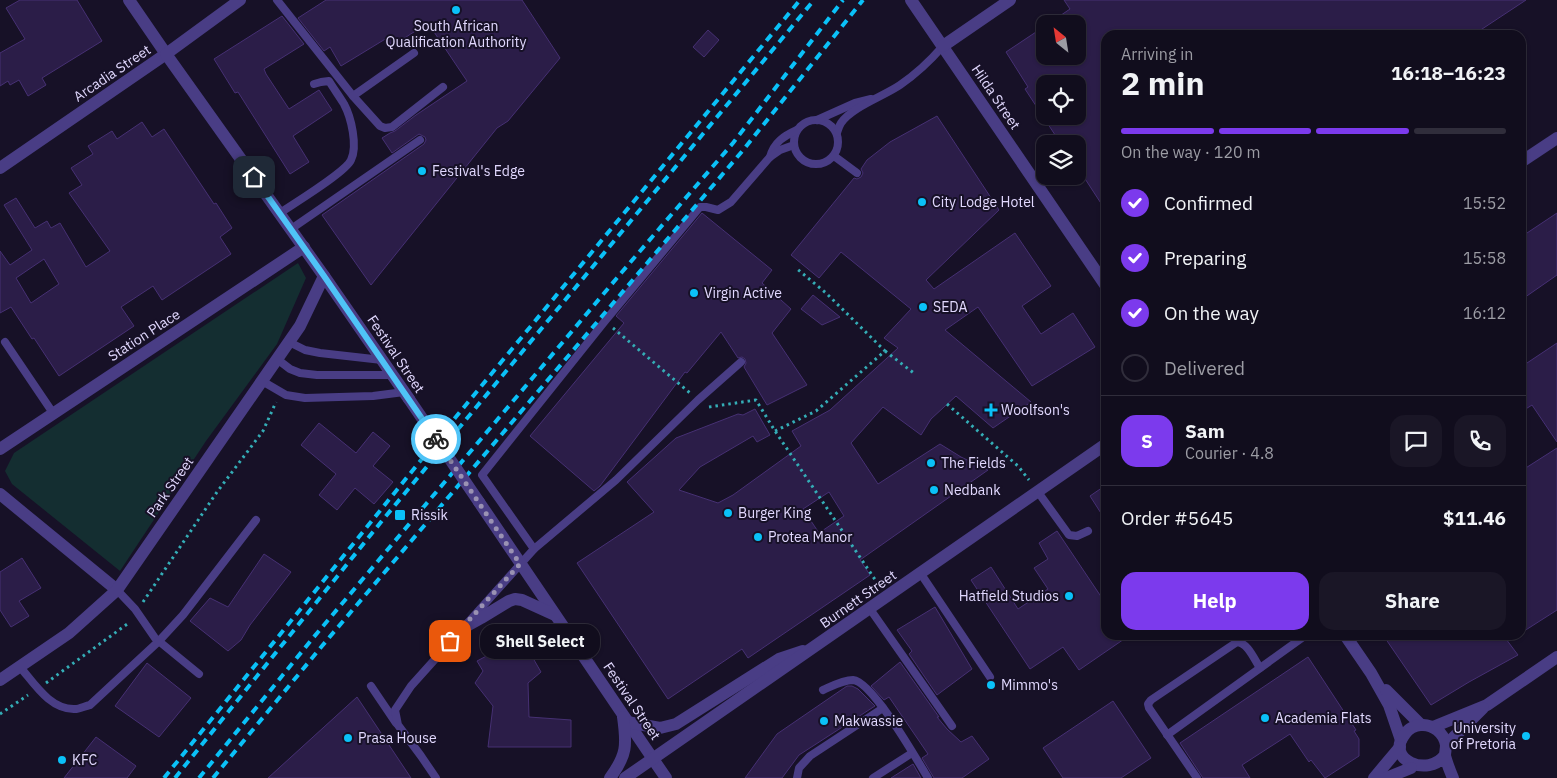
<!DOCTYPE html>
<html lang="en">
<head>
<meta charset="utf-8">
<style>
  :root { --surface:#110d1d; --page:#1a1626; --text:#f1f3f6; --muted:#9c9ca4; --line:#302d3b; --accent:#7c3aed }
  body { margin:0; font-family:"IBM Plex Sans",sans-serif; background:var(--page); color:var(--text); height:100vh; display:flex; flex-direction:column; font-size:19px; white-space:nowrap }
  * { box-sizing:border-box; margin:0 }
  p { font-size:16px; color:var(--muted) }
  .icon { flex:none; width:28px; height:28px; fill:none; stroke:currentColor; stroke-width:2; stroke-linecap:round; stroke-linejoin:round }
  .map { position:relative; flex:1; overflow:hidden }
  .side { position:absolute; left:1101px; top:30px; width:425px; height:610px; display:flex; flex-direction:column; background:var(--surface); border-radius:15px; box-shadow:0 1px 4px #0004,0 0 0 1px var(--line) }
  .side>* { flex:none }
  .needle { width:32px; rotate:330deg }
  .tools { position:absolute; left:1036px; top:15px; display:grid; gap:10px }
  .tools a { display:grid; place-items:center; width:50px; height:50px; border-radius:10px; background:var(--surface); box-shadow:0 1px 4px #0004,0 0 0 1px var(--line); font-size:25px }
  .pin { position:absolute; display:grid; place-items:center; width:42px; height:42px; color:#fff; margin:-21px; border-radius:10px; box-shadow:0 2px 8px #0006 }
  .courier { position:absolute; display:grid; place-items:center; width:50px; height:50px; margin:-25px; border:4px solid #4fc3f7; border-radius:50%; background:#fff; color:#222; box-shadow:0 1px 6px #0007 }
  .bubble { position:absolute; height:35px; border-radius:15px; background:var(--surface); box-shadow:0 1px 4px #0004,0 0 0 1px var(--line); font-size:16px; font-weight:700; line-height:35px; text-align:center }
  .summary em { font-style:normal; font-weight:700 }
  .summary div { display:flex; flex-direction:column-reverse }
  .summary { display:flex; align-items:center; justify-content:space-between; height:85px; padding:0 20px }
  h1 { font-size:32px; font-weight:700; line-height:38px }
  .bar { display:grid; grid-template-columns:repeat(4,1fr); gap:8px 5px; align-content:center; height:60px; padding:0 20px }
  .bar i { height:6px; border-radius:4px; background:var(--line) }
  .bar .selected { background:var(--accent) }
  .bar p { grid-column:span 4 }
  .line { display:flex; align-items:center; gap:12px; padding:0 20px; border-top:1px solid var(--line) }
  .line div { flex:1 }
  .round { display:grid; place-items:center; flex:none; width:52px; height:52px; border-radius:15px; background:var(--page) }
  ol { padding:0 20px; list-style:none }
  li { display:flex; align-items:center; gap:15px; height:55px }
  li p { margin-inline-start:auto }
  li .icon { padding:5px; border-radius:50%; background:var(--accent); color:#fff; stroke-width:4 }
  li:last-child { color:var(--muted) }
  li i { width:28px; height:28px; border:2px solid var(--line); border-radius:50% }
  .button { display:flex; gap:10px; margin-top:auto; padding:10px 20px }
  .button a { flex:1; height:58px; border-radius:15px; background:var(--accent); color:#fff; font-size:20px; font-weight:700; line-height:58px; text-align:center }
  .button a+a { background:var(--page); color:var(--text) }
  .map>svg:first-child { display:block }
</style>
</head>
<body>
<div class="map">
<svg width="1557" height="778" viewBox="0 0 1557 778">
  <rect width="100%" height="100%" fill="#171127"/>
  <polygon fill="#142e31" points="298,263 306,278 277,344 206,441 120,571 12,484 5,471 14,453"/>
  <g fill="#2b1d48" stroke="#463073" fill-rule="evenodd">
    <polygon points="20,0 77,0 102,41 42,78 46,85 28,96 19,80 10,85 8,81 0,86 0,53 25,39 6,8"/>
    <polygon points="326,0 522,0 560,58 508,121 497,128 371,285 322,215 424,144 426,140 425,137 419,134 392,153 382,138 390,133 395,131 416,115 467,81 428,23 392,46 387,38 341,66 330,47 324,51 298,18"/>
    <path d="M1064,0H1526L1473,35H1106V211L1078,168V144H1061L1025,89L1028,87L1006,52L1045,26V56H1078V24H1048L1070,9ZM1045,84H1078V116H1045Z"/>
    <polygon points="282,16 304,44 264,69 266,74 289,109 319,90 332,110 293,136 309,162 290,174 238,92 235,93 214,59"/>
    <polygon points="708,30 719,40 704,57 693,47"/>
    <path d="M937,116L999,210L926,280L934,289L1015,233L1051,286L1022,306L1041,334L1073,313L1095,347L1032,386L978,307L945,330L1031,402L993,428L956,396L931,419L921,435L883,407L851,443L878,484L940,444L961,457L988,470L860,560L870,575L748,658L742,649L668,699L577,563L654,512L627,482L676,438L738,414L743,415L755,409L770,435L757,442L753,436L700,467L679,490L718,503L733,495L801,446L792,431L830,410L898,348L884,338L911,309L841,252L819,278L791,255L854,178L857,179L861,177L863,173L861,169L867,160L890,142ZM829,492L844,516L819,533L803,509Z"/>
    <path d="M142,122L152,137L164,129L214,204L216,203L232,228L220,237L231,254L162,300L153,286L121,307L134,326L59,376L34,338L32,339L11,307L0,313V251L10,265L32,250L4,205L16,198L35,228L47,221L51,228L60,223L86,267L110,251L69,193L82,185L71,168L93,154L88,146L112,131L117,139ZM44,259L59,284L31,303L16,278Z"/>
    <polygon points="702,213 772,270 762,283 791,309 772,333 807,385 767,405 744,367 746,363 745,359 742,357 738,358 721,332 687,373 685,372 600,486 594,491 530,436 624,323 616,316"/>
    <polygon points="1557,213 1557,275 1521,300 1521,237"/>
    <polygon points="813,295 840,317 822,325 801,309"/>
    <polygon points="1557,343 1557,442 1532,405 1521,412 1521,367"/>
    <polygon points="319,423 356,453 373,432 390,446 373,466 393,482 374,504 355,488 337,510 319,495 336,474 301,445"/>
    <polygon points="1557,448 1557,610 1521,633 1521,471"/>
    <polygon points="1106,485 1106,521 1090,496"/>
    <polygon points="1057,531 1106,604 1106,635 1130,635 1079,670 1063,647 1030,669 971,580 991,567 1018,609 1048,589 1034,568 1048,559 1039,543"/>
    <polygon points="264,554 291,572 250,625 241,640 228,651 190,621 210,598 228,607"/>
    <polygon points="22,558 41,588 19,601 29,616 11,627 0,610 0,572"/>
    <polygon points="935,607 972,669 937,695 909,654 912,651 897,630"/>
    <polygon points="1383,635 1503,635 1518,655 1469,682 1431,705"/>
    <polygon points="517,640 515,650 526,646 541,672 528,683 529,717 571,720 571,747 488,747 493,706 475,683 483,671 477,661"/>
    <polygon points="1308,657 1356,730 1354,731 1359,739 1359,756 1325,778 1311,760 1309,762 1290,734 1242,765 1250,778 1203,778 1180,743"/>
    <polygon points="900,662 939,717 937,717 947,729 961,742 972,736 989,759 962,778 934,778 922,758 928,754 889,697 884,700 871,686"/>
    <polygon points="147,663 191,698 159,737 115,706"/>
    <polygon points="847,686 852,686 858,689 875,706 799,755 782,778 745,778 777,734"/>
    <polygon points="357,697 411,778 268,778"/>
    <polygon points="1113,701 1151,758 1121,778 1063,778 1043,748"/>
    <polygon points="96,737 136,766 127,778 64,778"/>
    <polygon points="913,764 921,778 891,778"/>
  </g>
  <g fill="none" stroke-linecap="round" stroke-linejoin="round">
    <g stroke="#34adb6" stroke-width="3" stroke-dasharray="2.5 4" stroke-linecap="butt">
      <polyline points="613,328 690,393"/>
      <polyline points="885,351 915,374"/>
      <polyline points="947,404 1018,466 1029,480"/>
      <polyline points="709,407 756,400 775,431 878,584"/>
      <polyline points="775,431 816,411 885,351 826,293 796,268"/>
      <polyline points="143,602 217,492 263,431 276,402"/>
      <polyline points="46,683 130,622"/>
      <polyline points="0,714 28,695"/>
    </g>
    <g stroke="#493d85" stroke-width="8">
      <polyline points="277,0 353,96 380,126 385,128 392,127 443,87"/>
      <polyline points="353,96 414,53"/>
      <circle cx="816" cy="142" r="22"/>
      <polyline points="817,120 855,103 871,99"/>
      <path d="M837,133C838,130 839,126 841,123C852,107 884,96 900,85C916,74 930,61 943,46"/>
      <polyline points="834,156 857,173"/>
      <path d="M770,157C774,142 784,136 797,130"/>
      <path d="M280,213C293,204 346,172 351,160C358,146 351,117 344,104C339,96 334,89 329,81L321,82L314,84"/>
      <polyline points="291,229 420,140"/>
      <polyline points="5,342 53,413"/>
      <polyline points="289,342 305,350 320,353 382,360"/>
      <polyline points="277,359 290,369 300,373 317,375 393,375"/>
      <polyline points="262,381 286,395 305,398 373,396 404,392"/>
      <polyline points="1038,492 1069,535 1077,536 1088,531"/>
      <polyline points="534,549 482,475 605,321 700,207 706,207 718,210 731,202 770,157 780,150 794,145"/>
      <polyline points="921,574 990,677"/>
      <polyline points="117,590 135,609 155,638 199,674"/>
      <polyline points="870,609 952,726"/>
      <path d="M20,667C34,683 50,710 75,709C79,709 85,706 90,705L159,641L183,615L256,520"/>
      <polyline points="371,686 396,723"/>
      <path d="M823,690C832,686 843,680 853,680C873,682 917,760 928,778"/>
      <polyline points="1167,735 1306,635"/>
      <polyline points="436,778 421,756 398,725 395,710 411,686 534,549 616,480 698,400 741,362"/>
      <polyline points="797,778 799,768 810,756 883,708"/>
      <polyline points="873,778 912,753"/>
      <path d="M1197,778L1149,708L1148,704L1151,700L1237,642C1248,643 1254,659 1260,668"/>
    </g>
    <g stroke="#493d85" stroke-width="12">
      <polyline points="0,168 166,54 129,0"/>
      <polyline points="0,449 304,247"/>
      <polyline points="0,494 117,590"/>
      <polyline points="1345,635 1371,673 1389,705 1401,740"/>
      <polyline points="0,680 69,633 117,590 300,326 324,276"/>
      <polyline points="1386,690 1421,725"/>
      <polyline points="1433,727 1487,705 1557,657"/>
      <polyline points="1446,745 1483,708"/>
      <path d="M1445,755C1429,778 1384,760 1405,734C1408,729 1415,725 1421,725C1433,724 1444,733 1446,745C1446,749 1445,752 1445,756C1447,763 1450,771 1453,778"/>
      <polyline points="653,759 666,778"/>
      <polyline points="1374,778 1400,747"/>
      <polyline points="1386,778 1411,768"/>
    </g>
    <g stroke="#493d85" stroke-width="12">
      <polyline points="240,0 166,54 324,276 409,399"/>
      <polyline points="911,0 1106,286"/>
      <polyline points="943,46 1010,0"/>
      <polyline points="1521,162 1557,138"/>
      <polyline points="479,502 653,759"/>
      <polyline points="463,628 481,618 509,601 515,599 522,600 555,615"/>
      <polyline points="627,722 660,728 676,724 779,659 803,651"/>
      <path d="M610,778C627,755 627,745 623,717"/>
      <polyline points="625,778 1106,444"/>
    </g>
    <g stroke="#0ac1f8" stroke-width="4" stroke-dasharray="8 6" stroke-linecap="butt">
      <polyline points="164,778 455,418 800,0"/>
      <polyline points="175,778 381,522 814,0"/>
      <polyline points="199,778 313,638 622,272 733,143 843,0"/>
      <polyline points="213,778 322,646 744,149 863,0"/>
    </g>
    <polyline stroke="#493d85" stroke-width="12" points="409,399 479,502"/>
  </g>
  <g fill="none" stroke-linecap="round" stroke-linejoin="round">
    <polyline stroke="#9a92b3" stroke-width="5" stroke-dasharray="0 9" points="436,439 520,564 450,641"/>
    <polyline stroke="#4fc3f7" stroke-width="6" points="254,177 324,276 436,439"/>
  </g>
  <g fill="#0ac1f8" stroke="#171127" stroke-width="2">
    <circle cx="456" cy="10" r="5"/>
    <circle cx="422" cy="171" r="5"/>
    <circle cx="922" cy="202" r="5"/>
    <circle cx="694" cy="293" r="5"/>
    <circle cx="923" cy="307" r="5"/>
    <path d="M988.5 402.5h5v5h5v5h-5v5h-5v-5h-5v-5h5z"/>
    <circle cx="931" cy="463" r="5"/>
    <circle cx="934" cy="490" r="5"/>
    <circle cx="728" cy="513" r="5"/>
    <rect x="394" y="509" width="12" height="12" rx="2.5"/>
    <circle cx="758" cy="537" r="5"/>
    <circle cx="1069" cy="596" r="5"/>
    <circle cx="991" cy="685" r="5"/>
    <circle cx="1265" cy="718" r="5"/>
    <circle cx="824" cy="721" r="5"/>
    <circle cx="1526" cy="736" r="5"/>
    <circle cx="348" cy="738" r="5"/>
    <circle cx="62" cy="760" r="5"/>
  </g>
  <g text-anchor="middle" stroke-width="4" stroke-linejoin="round" paint-order="stroke">
    <g font-size="14" fill="#e1d8fe" stroke="#171127" text-anchor="start">
      <text x="456" y="31" text-anchor="middle">South African<tspan x="456" dy="16">Qualification Authority</tspan></text>
      <text x="432" y="176">Festival's Edge</text>
      <text x="932" y="207">City Lodge Hotel</text>
      <text x="704" y="298">Virgin Active</text>
      <text x="933" y="312">SEDA</text>
      <text x="1001" y="415">Woolfson's</text>
      <text x="941" y="468">The Fields</text>
      <text x="944" y="495">Nedbank</text>
      <text x="738" y="518">Burger King</text>
      <text x="411" y="520">Rissik</text>
      <text x="768" y="542">Protea Manor</text>
      <text x="1059" y="601" text-anchor="end">Hatfield Studios</text>
      <text x="1001" y="690">Mimmo's</text>
      <text x="1275" y="723">Academia Flats</text>
      <text x="834" y="726">Makwassie</text>
      <text x="1516" y="733" text-anchor="end">University<tspan x="1516" dy="16">of Pretoria</tspan></text>
      <text x="358" y="743">Prasa House</text>
      <text x="72" y="765">KFC</text>
    </g>
    <g font-size="14" fill="#e1d8fe" stroke="#171127">
      <text transform="translate(112 73) rotate(-34)" y="5">Arcadia Street</text>
      <text transform="translate(996 97) rotate(56)" y="5">Hilda Street</text>
      <text transform="translate(144 335) rotate(-33)" y="5">Station Place</text>
      <text transform="translate(396 354) rotate(56)" y="5">Festival Street</text>
      <text transform="translate(170 487) rotate(-55)" y="5">Park Street</text>
      <text transform="translate(858 599) rotate(-35)" y="5">Burnett Street</text>
      <text transform="translate(632 701) rotate(56)" y="5">Festival Street</text>
    </g>
  </g>
</svg>
<div class="tools">
<a><svg class="needle" viewBox="-14 -14 28 28"><path d="M0-13l5 13h-10z" fill="#e53935"/><path d="M0 13l5-13h-10z" fill="#9c9ca4"/></svg></a>
<a><svg class="icon" aria-label="locate" viewBox="0 0 24 24"><circle cx="12" cy="12" r="6"/><path d="M12 2v4M12 18v4M2 12h4M18 12h4"/></svg></a>
<a><svg class="icon" aria-label="layers" viewBox="0 0 24 24"><path d="M12 4l9 5-9 5-9-5zM3 14l9 5 9-5"/></svg></a>
</div>
<div class="pin" style="left:450px;top:641px;background:#ea580c"><svg class="icon" aria-label="bag" viewBox="0 0 24 24"><path d="M5 8h14l-1 12H6zM9 8a3 3 0 0 1 6 0"/></svg></div>
<div class="pin" style="left:254px;top:177px;background:#1f2937"><svg class="icon" aria-label="home" viewBox="0 0 24 24"><path d="M3 11l9-7 9 7M6 9v11h12V9"/></svg></div>
<div class="courier" style="left:436px;top:439px"><svg class="icon" aria-label="bike" viewBox="0 0 24 24"><circle cx="6" cy="16" r="4"/><circle cx="18" cy="16" r="4"/><path d="M6 16l4-8h5l3 8M10 8l3 8H6M13 5h3"/></svg></div>
<div class="bubble" style="left:480px;top:624px;width:120px">Shell Select</div>
<section class="side">
<div class="summary"><div><h1>2 min</h1><p>Arriving in</p></div><em>16:18–16:23</em></div>
<div class="bar"><i class="selected"></i><i class="selected"></i><i class="selected"></i><i></i><p>On the way · 120 m</p></div>
<ol>
<li><svg class="icon" aria-label="check" viewBox="0 0 24 24"><path d="M5 12l5 5 9-10"/></svg>Confirmed<p>15:52</p></li>
<li><svg class="icon" aria-label="check" viewBox="0 0 24 24"><path d="M5 12l5 5 9-10"/></svg>Preparing<p>15:58</p></li>
<li><svg class="icon" aria-label="check" viewBox="0 0 24 24"><path d="M5 12l5 5 9-10"/></svg>On the way<p>16:12</p></li>
<li><i></i>Delivered</li>
</ol>
<div class="line" style="height:90px"><b class="round" style="background:var(--accent);color:#fff">S</b><div><b>Sam</b><p>Courier · 4.8</p></div><a class="round"><svg class="icon" aria-label="chat" viewBox="0 0 24 24"><path d="M4 5h16v11H9l-5 4z"/></svg></a><a class="round"><svg class="icon" aria-label="phone" viewBox="0 0 24 24"><path d="M5 4h4l2 5-3 2q2 4 5 5l2-3 5 2v4C11 20 4 13 5 4z"/></svg></a></div>
<div class="line" style="height:65px"><div>Order #5645</div><b>$11.46</b></div>
<div class="button"><a>Help</a><a>Share</a></div>
</section>
</div>
</body>
</html>
